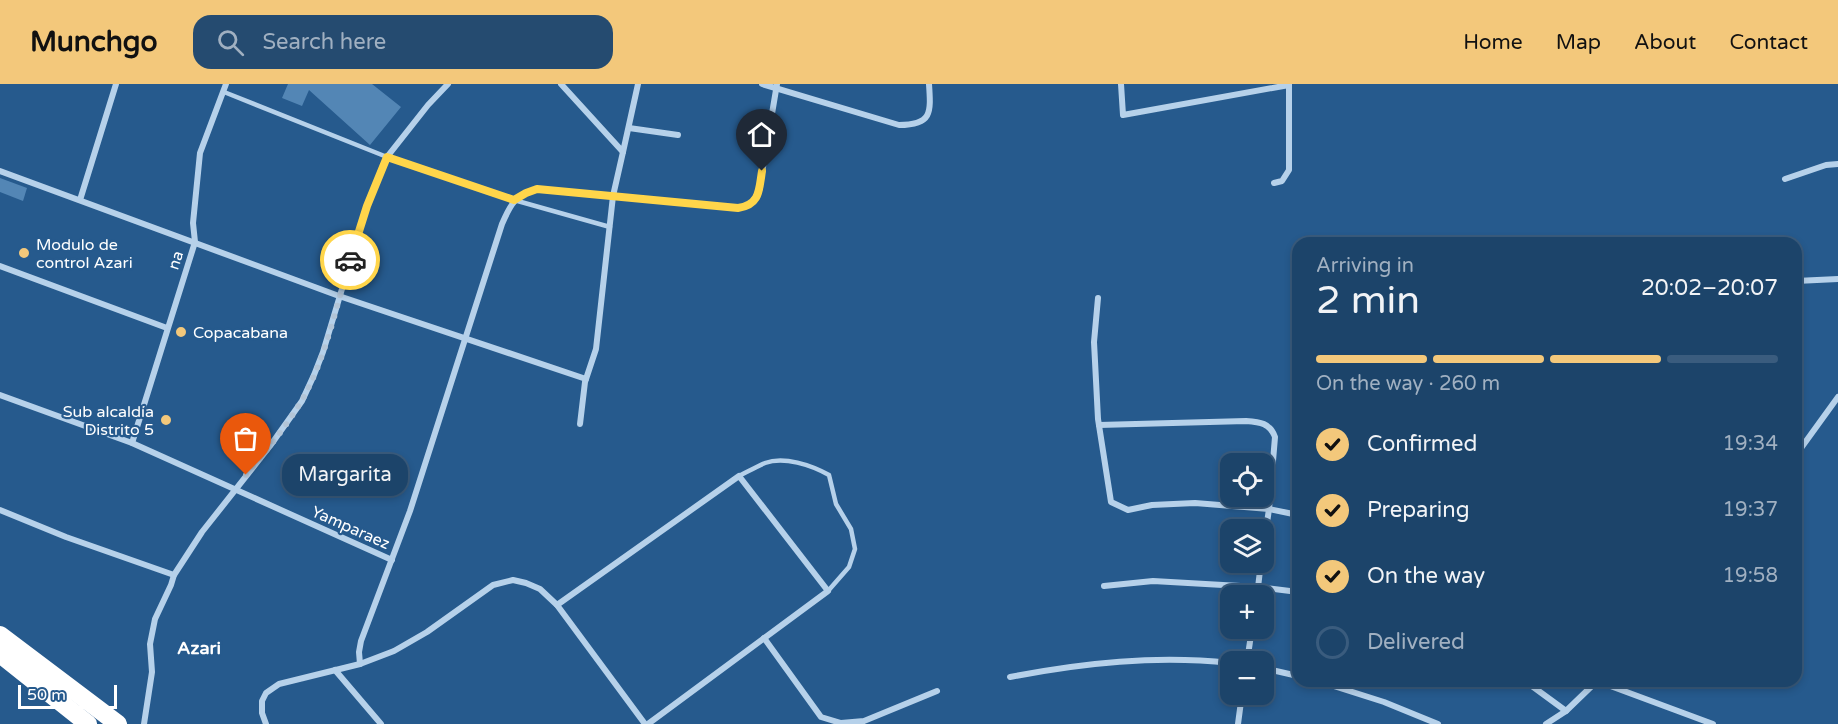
<!DOCTYPE html>
<html lang="en">
<head>
<meta charset="utf-8">
<style>
  :root { --surface:#1c446a; --page:#254b70; --text:#f1f3f6; --muted:#a0b0c1; --line:#3a5c7e; --accent:#f3c87b }
  body { margin:0; font-family:"Varela Round",sans-serif; background:var(--page); color:var(--text); height:100vh; display:flex; flex-direction:column; font-size:22px; white-space:nowrap }
  * { box-sizing:border-box; margin:0 }
  p { font-size:20px; color:var(--muted) }
  .icon { flex:none; width:33px; height:33px; fill:none; stroke:currentColor; stroke-width:2; stroke-linecap:round; stroke-linejoin:round }
  .map { position:relative; flex:1; overflow:hidden }
  .side { position:absolute; left:1292px; top:153px; width:510px; height:450px; display:flex; flex-direction:column; background:var(--surface); border-radius:18px; box-shadow:0 3px 9px #0003,0 0 0 2px var(--line) }
  .side>* { flex:none }
  .tools { position:absolute; left:1220px; top:369px; display:grid; gap:12px }
  .tools a { display:grid; place-items:center; width:54px; height:54px; border-radius:12px; background:var(--surface); box-shadow:0 3px 9px #0003,0 0 0 2px var(--line); font-size:30px }
  .scale { position:absolute; left:18px; bottom:15px; width:99px; box-sizing:border-box; padding-left:6px; border:3px solid #fff; border-top:0; font-size:16px; line-height:21px; white-space:nowrap; color:#fff; -webkit-text-stroke:4px #265a8d; paint-order:stroke }
  .pin { position:absolute; display:grid; place-items:center; width:51px; height:51px; color:#fff; margin:-62px -26px; border-radius:50% 50% 50% 0; rotate:-45deg; box-shadow:0 0 6px #0007 }
  .pin .icon { rotate:45deg }
  .courier { position:absolute; display:grid; place-items:center; width:60px; height:60px; margin:-30px; border:4px solid #ffd54a; border-radius:50%; background:#fff; color:#222; box-shadow:0 2px 8px #0007 }
  .bubble { position:absolute; height:42px; border-radius:18px; background:var(--surface); box-shadow:0 3px 9px #0003,0 0 0 2px var(--line); font-size:20px; font-weight:600; line-height:42px; text-align:center }
  .headline em { font-style:normal; font-weight:600 }
  .headline div { display:flex; flex-direction:column-reverse }
  .headline { display:flex; align-items:center; justify-content:space-between; height:102px; padding:0 24px }
  h1 { font-size:39px; font-weight:600; line-height:45px }
  .bar { display:grid; grid-template-columns:repeat(4,1fr); gap:9px 6px; align-content:center; height:72px; padding:0 24px }
  .bar i { height:8px; border-radius:4px; background:var(--line) }
  .bar .selected { background:var(--accent) }
  .bar p { grid-column:span 4 }
  ol { padding:0 24px; list-style:none }
  li { display:flex; align-items:center; gap:18px; height:66px }
  li p { margin-inline-start:auto }
  li .icon { padding:6px; border-radius:50%; background:var(--accent); color:#111; stroke-width:4 }
  li:last-child { color:var(--muted) }
  li i { width:33px; height:33px; border:3px solid var(--line); border-radius:50% }
  header { display:flex; align-items:center; gap:36px; box-sizing:border-box; height:84px; padding:0 30px; background:var(--accent); color:#111 }
  header strong { font-size:28px }
  nav { display:flex; gap:33px; margin-inline-start:auto; font-size:21px }
  .search { width:420px; height:54px; background:var(--page); display:flex; align-items:center; gap:15px; box-sizing:border-box; padding:0 21px; border-radius:18px; color:var(--muted); font-size:22px }
  .map>svg:first-child { display:block }
</style>
</head>
<body>
<header>
<strong>Munchgo</strong>
<div class="search"><svg class="icon" aria-label="search" viewBox="0 0 24 24"><circle cx="10" cy="10" r="6"/><path d="M15 15l6 6"/></svg>Search here</div>
<nav><a>Home</a><a>Map</a><a>About</a><a>Contact</a></nav>
</header>
<div class="map">
<svg width="1838" height="640" viewBox="0 0 1838 640">
  <rect width="100%" height="100%" fill="#265a8d"/>
  <g fill="#5386b5">
    <polygon points="288,0 372,0 401,23 370,61 309,6 302,22 282,14"/>
    <polygon points="0,94 27,104 23,117 0,108"/>
  </g>
  <g fill="none" stroke-linecap="round" stroke-linejoin="round">
    <g stroke="#b6d1ea" stroke-width="4.5">
      <polyline points="224,8 387,73 514,116 610,143"/>
      <path d="M739,392C747,388 756,383 765,379C784,372 811,381 829,391L836,420L851,445L855,465L849,483L828,507"/>
    </g>
    <g stroke="#b6d1ea" stroke-width="6">
      <polyline points="561,0 623,68 638,0"/>
      <path d="M762,0L899,41C932,41 931,29 929,0"/>
      <polyline points="1121,0 1123,31 1289,1"/>
      <polyline points="629,44 678,51"/>
      <polyline points="0,87 339,212 586,295"/>
      <polyline points="1785,95 1826,81 1838,80"/>
      <polyline points="1274,99 1282,97 1289,86 1289,0"/>
      <polyline points="80,116 116,0"/>
      <polyline points="0,182 167,244"/>
      <polyline points="1796,197 1838,195"/>
      <polyline points="1098,214 1094,258 1098,335 1111,418 1128,426 1152,421 1195,419 1269,425 1298,431"/>
      <polyline points="0,311 132,359 392,476"/>
      <polyline points="580,340 585,298 596,265 613,112 623,68"/>
      <path d="M1099,341L1246,337C1260,338 1270,339 1275,353L1269,425L1263,467"/>
      <polyline points="132,359 195,158 193,139 200,69 226,0"/>
      <polyline points="1796,371 1838,313"/>
      <polyline points="0,426 66,453 174,491"/>
      <polyline points="1104,502 1153,497 1258,503 1298,508"/>
      <polyline points="1257,512 1261,478"/>
      <polyline points="557,521 739,392 828,507 648,640"/>
      <polyline points="764,554 821,633 841,639 864,637 937,607"/>
      <polyline points="1247,578 1252,544"/>
      <path d="M360,580L359,568L361,557L410,427L502,140C511,119 515,112 537,105L738,124C750,122 754,118 759,107L777,0"/>
      <polyline points="1263,584 1298,592"/>
      <polyline points="335,586 381,640"/>
      <path d="M1010,593C1083,579 1156,571 1230,579"/>
      <polyline points="1318,597 1384,618 1438,640"/>
      <polyline points="1525,597 1566,627"/>
      <polyline points="144,640 152,588 150,560 155,535 171,501 174,491 202,448 270,362 302,317 314,291 323,268 367,122 387,73 428,21 448,0"/>
      <polyline points="266,640 262,629 262,617 266,609 279,600 360,580 394,567 427,548 493,501 513,496 526,499 540,505 557,521 645,640"/>
      <polyline points="1238,640 1242,610"/>
      <polyline points="1546,640 1566,627 1597,597 1713,640"/>
    </g>
    <g stroke="#fff" stroke-width="18">
      <polyline points="0,551 118,640"/>
      <polyline points="0,570 88,640"/>
    </g>
  </g>
  <g fill="none" stroke-linecap="round" stroke-linejoin="round">
    <path stroke="#b3c5d7" stroke-width="6" stroke-dasharray="0 10.8" d="M246,391C266,367 286,343 302,316C326,274 336,223 350,176"/>
    <path stroke="#ffd54a" stroke-width="8" d="M350,176L367,122L387,73L514,116L526,109L537,105L738,124C760,121 759,106 762,87"/>
  </g>
  <g fill="#f3c87b" stroke="#265a8d" stroke-width="2">
    <circle cx="24" cy="169" r="6"/>
    <circle cx="181" cy="248" r="6"/>
    <circle cx="166" cy="336" r="6"/>
  </g>
  <g text-anchor="middle" stroke-width="4.5" stroke-linejoin="round" paint-order="stroke">
    <g font-size="16" fill="#fff" stroke="#265a8d" text-anchor="start">
      <text x="36" y="166">Modulo de<tspan x="36" dy="18">control Azari</tspan></text>
      <text x="193" y="254">Copacabana</text>
      <text x="154" y="333" text-anchor="end">Sub alcaldía<tspan x="154" dy="18">Distrito 5</tspan></text>
    </g>
    <g font-size="16" fill="#fff" stroke="#265a8d">
      <text transform="translate(175 176) rotate(-72)" y="6">na</text>
      <text transform="translate(351 443) rotate(24)" y="6">Yamparaez</text>
    </g>
    <g font-size="18" font-weight="bold" fill="#fff" stroke="#265a8d">
      <text x="199" y="570">Azari</text>
    </g>
  </g>
</svg>
<div class="tools">
<a><svg class="icon" aria-label="locate" viewBox="0 0 24 24"><circle cx="12" cy="12" r="6"/><path d="M12 2v4M12 18v4M2 12h4M18 12h4"/></svg></a>
<a><svg class="icon" aria-label="layers" viewBox="0 0 24 24"><path d="M12 4l9 5-9 5-9-5zM3 14l9 5 9-5"/></svg></a>
<a>+</a>
<a>−</a>
</div>
<div class="scale">50 m</div>
<div class="pin" style="left:246px;top:391px;background:#ea580c"><svg class="icon" aria-label="bag" viewBox="0 0 24 24"><path d="M5 8h14l-1 12H6zM9 8a3 3 0 0 1 6 0"/></svg></div>
<div class="pin" style="left:762px;top:87px;background:#1f2937"><svg class="icon" aria-label="home" viewBox="0 0 24 24"><path d="M3 11l9-7 9 7M6 9v11h12V9"/></svg></div>
<div class="courier" style="left:350px;top:176px"><svg class="icon" aria-label="car" viewBox="0 0 24 24"><path d="M5 17H2v-5l4-1 3-4h7l3 4 3 1v5h-3M9 17h6M6 11h13"/><circle cx="7" cy="17" r="2"/><circle cx="17" cy="17" r="2"/></svg></div>
<div class="bubble" style="left:282px;top:370px;width:126px">Margarita</div>
<section class="side">
<div class="headline"><div><h1>2 min</h1><p>Arriving in</p></div><em>20:02–20:07</em></div>
<div class="bar"><i class="selected"></i><i class="selected"></i><i class="selected"></i><i></i><p>On the way · 260 m</p></div>
<ol>
<li><svg class="icon" aria-label="check" viewBox="0 0 24 24"><path d="M5 12l5 5 9-10"/></svg>Confirmed<p>19:34</p></li>
<li><svg class="icon" aria-label="check" viewBox="0 0 24 24"><path d="M5 12l5 5 9-10"/></svg>Preparing<p>19:37</p></li>
<li><svg class="icon" aria-label="check" viewBox="0 0 24 24"><path d="M5 12l5 5 9-10"/></svg>On the way<p>19:58</p></li>
<li><i></i>Delivered</li>
</ol>
</section>
</div>
</body>
</html>
